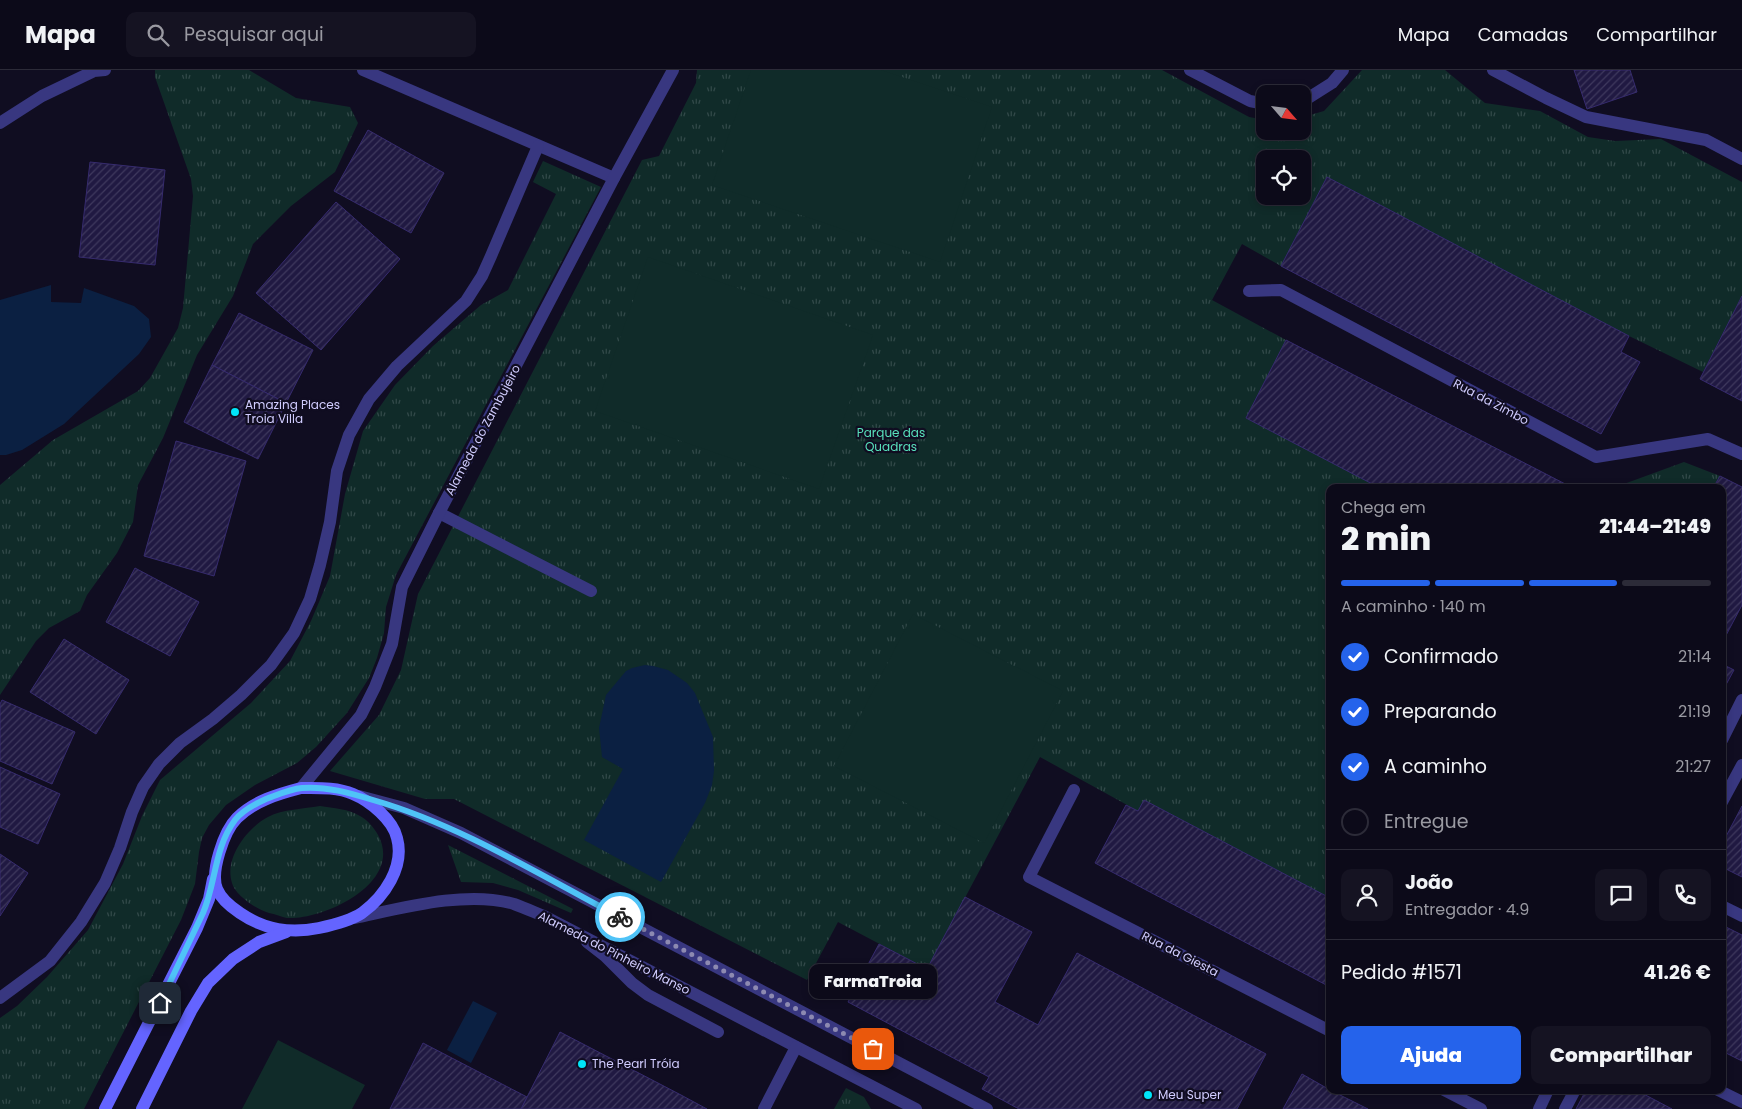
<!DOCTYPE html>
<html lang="pt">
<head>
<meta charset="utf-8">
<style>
  :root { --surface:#0c0a19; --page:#151322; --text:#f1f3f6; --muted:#9a9aa2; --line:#2c2b38; --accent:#2563eb }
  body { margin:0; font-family:Poppins,sans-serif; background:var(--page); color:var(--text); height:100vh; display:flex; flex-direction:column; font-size:19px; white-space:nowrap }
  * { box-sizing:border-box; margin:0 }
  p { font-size:16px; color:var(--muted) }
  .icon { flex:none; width:28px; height:28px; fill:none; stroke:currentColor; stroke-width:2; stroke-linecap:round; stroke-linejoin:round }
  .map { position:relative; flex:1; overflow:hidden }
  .sheet { position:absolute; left:1326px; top:414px; width:400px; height:610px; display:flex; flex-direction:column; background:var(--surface); border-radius:10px; box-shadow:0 2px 8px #0003,0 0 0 1px var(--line) }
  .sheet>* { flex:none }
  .needle { width:32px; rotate:118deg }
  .controls { position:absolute; left:1256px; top:15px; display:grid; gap:10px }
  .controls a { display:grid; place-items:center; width:55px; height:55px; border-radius:10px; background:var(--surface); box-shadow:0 2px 8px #0003,0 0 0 1px var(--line); font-size:25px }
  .pin { position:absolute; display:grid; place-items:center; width:42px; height:42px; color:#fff; margin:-21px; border-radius:10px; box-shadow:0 2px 8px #0006 }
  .courier { position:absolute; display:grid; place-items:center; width:50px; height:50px; margin:-25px; border:4px solid #4fc3f7; border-radius:50%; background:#fff; color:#222; box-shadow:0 1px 6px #0007 }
  .bubble { position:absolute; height:35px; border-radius:10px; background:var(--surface); box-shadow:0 2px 8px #0003,0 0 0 1px var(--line); font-size:16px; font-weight:800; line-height:35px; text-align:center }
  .overview em { font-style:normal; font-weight:800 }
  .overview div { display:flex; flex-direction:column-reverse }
  .overview { display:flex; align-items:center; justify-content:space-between; height:85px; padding:0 15px }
  h1 { font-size:32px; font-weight:800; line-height:38px }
  .bar { display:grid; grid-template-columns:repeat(4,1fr); gap:8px 5px; align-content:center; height:60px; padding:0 15px }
  .bar i { height:6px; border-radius:4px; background:var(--line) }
  .bar .on { background:var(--accent) }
  .bar p { grid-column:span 4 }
  .line { display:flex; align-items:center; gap:12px; padding:0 15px; border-top:1px solid var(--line) }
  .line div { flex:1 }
  .round { display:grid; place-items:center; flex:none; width:52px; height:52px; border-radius:10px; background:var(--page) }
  ol { padding:0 15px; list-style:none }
  li { display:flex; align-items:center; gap:15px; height:55px }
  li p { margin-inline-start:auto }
  li .icon { padding:5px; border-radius:50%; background:var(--accent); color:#fff; stroke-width:4 }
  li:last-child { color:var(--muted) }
  li i { width:28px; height:28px; border:2px solid var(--line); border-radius:50% }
  .primary-button { display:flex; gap:10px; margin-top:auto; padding:10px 15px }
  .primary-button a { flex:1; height:58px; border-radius:10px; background:var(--accent); color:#fff; font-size:20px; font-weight:800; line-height:58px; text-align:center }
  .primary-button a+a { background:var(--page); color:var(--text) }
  header { display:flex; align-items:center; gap:30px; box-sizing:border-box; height:70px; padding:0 25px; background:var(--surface); border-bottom:1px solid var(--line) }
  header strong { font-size:24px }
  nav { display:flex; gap:28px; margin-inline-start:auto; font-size:18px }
  .search { width:350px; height:45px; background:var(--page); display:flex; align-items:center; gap:12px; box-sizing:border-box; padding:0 18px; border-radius:10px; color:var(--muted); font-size:19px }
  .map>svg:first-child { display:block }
</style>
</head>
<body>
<header>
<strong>Mapa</strong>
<div class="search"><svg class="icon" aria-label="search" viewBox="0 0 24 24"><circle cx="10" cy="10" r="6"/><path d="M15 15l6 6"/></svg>Pesquisar aqui</div>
<nav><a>Mapa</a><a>Camadas</a><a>Compartilhar</a></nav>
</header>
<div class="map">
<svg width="1742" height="1039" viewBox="0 0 1742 1039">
  <defs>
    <pattern id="grass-tufts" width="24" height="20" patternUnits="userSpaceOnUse" patternTransform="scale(1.25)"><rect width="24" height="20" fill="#102b29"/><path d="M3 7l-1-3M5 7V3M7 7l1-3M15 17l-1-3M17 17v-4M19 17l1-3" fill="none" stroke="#324949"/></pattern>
    <pattern id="building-hatch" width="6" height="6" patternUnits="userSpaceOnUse" patternTransform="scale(1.25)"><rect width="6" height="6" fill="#201942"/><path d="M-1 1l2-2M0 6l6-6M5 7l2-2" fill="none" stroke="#3f395e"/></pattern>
  </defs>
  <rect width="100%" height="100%" fill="#100d21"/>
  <g fill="url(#grass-tufts)" fill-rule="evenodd">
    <polygon points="155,0 249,0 296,28 350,37 358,53 335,102 291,136 253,174 233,226 197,285 163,368 138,415 133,452 117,483 87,525 80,541 49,558 36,571 0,625 0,415 53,370 138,321 150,308 178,258 183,238 193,126 191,109 155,7"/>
    <path d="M697,0H1162L1249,47L1265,50V61H1302L1303,47L1324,41L1362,0H1445L1485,33L1540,41L1588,67L1615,71L1661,69L1742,112V226L1703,302L1629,266L1327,107L1281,196L1242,174L1212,230L1286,270L1246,348L1380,417L1330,418V828L1144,730L1138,741L1040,687L927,899L838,852L807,910L454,729H425L330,701L379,645L401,600L418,524L642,90L659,86L696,13ZM1265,89H1302V126H1265Z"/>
    <polygon points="543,91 601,117 396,505 386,537 384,563 377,588 369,608 347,643 316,677 297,693 255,715 226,735 209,755 202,768 199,782 195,814 181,850 84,1039 0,1039 0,948 17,936 47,907 88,860 123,794 142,746 160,710 251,633 290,591 311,551 330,506 345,424 363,361 395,315 433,276 481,235 508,220 556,124 533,112"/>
    <polygon points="1684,392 1720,406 1713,417 1613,418"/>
    <path d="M320,736C333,738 349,739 360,746C368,750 374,758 378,765C404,812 325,850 287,848C282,847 275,844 269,843C257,840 235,825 232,813C224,788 247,758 268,747C283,739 304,739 320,736Z"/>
    <polygon points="448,775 573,839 571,843 518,820 493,813 461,812"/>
    <polygon points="846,1018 864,1027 871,1039 834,1039"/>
  </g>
  <g fill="#102b29">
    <polygon points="751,0 881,0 992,37 940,192 712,115"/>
    <polygon points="648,187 873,265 819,419 595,341"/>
    <polygon points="913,544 1063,621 984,773 834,696"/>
    <polygon points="278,970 365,1015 352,1039 242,1039"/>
  </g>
  <g fill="#0b2042">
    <polygon points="51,215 51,232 81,233 84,218 134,236 149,249 151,267 139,284 64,354 22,380 6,385 0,385 0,230"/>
    <polygon points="645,595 653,596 668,600 687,613 695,623 713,667 714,701 712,715 705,733 661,812 584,770 623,699 602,687 599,658 606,625 626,601 632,598"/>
    <polygon points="473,931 497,943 471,993 447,980"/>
  </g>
  <g fill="url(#building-hatch)" stroke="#362b6e">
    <polygon points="1574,0 1630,0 1637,22 1587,39"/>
    <polygon points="368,60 444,103 411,163 334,121"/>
    <polygon points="90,92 165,100 155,195 79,187"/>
    <polygon points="1327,107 1629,266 1621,282 1640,292 1601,364 1281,196"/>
    <polygon points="336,132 400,189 321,280 256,223"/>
    <polygon points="1742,226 1742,331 1700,309"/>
    <polygon points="239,243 313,280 286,333 212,295"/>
    <polygon points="1286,270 1573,418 1380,418 1246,348"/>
    <polygon points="212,295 286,333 258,389 184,352"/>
    <polygon points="176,371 246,391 214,506 144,486"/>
    <polygon points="1720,406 1742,417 1742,535 1722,573 1722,418 1713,418"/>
    <polygon points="135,498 199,532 170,586 106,552"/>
    <polygon points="64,569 129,610 96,664 30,622"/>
    <polygon points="1722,594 1734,600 1722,622"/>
    <polygon points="2,630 75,662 52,714 0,691 0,634"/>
    <polygon points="0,697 60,724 38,774 0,757"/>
    <polygon points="1144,730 1330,828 1330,917 1095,793 1126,735 1138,741"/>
    <polygon points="1742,736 1742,807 1722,797 1722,774"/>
    <polygon points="0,784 28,803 0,846"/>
    <polygon points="965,827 1032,862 995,932 1038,955 1077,883 1266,984 1237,1039 1019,1039 982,1019 989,1007 848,932 879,874 927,899"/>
    <polygon points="1722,855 1742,865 1742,991 1722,981"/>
    <polygon points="560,962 681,1025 707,1039 521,1039"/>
    <polygon points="423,973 527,1027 521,1039 390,1039"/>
    <polygon points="1302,1004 1330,1020 1368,1039 1283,1039"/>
    <polygon points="1586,1020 1636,1020 1672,1039 1576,1039"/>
  </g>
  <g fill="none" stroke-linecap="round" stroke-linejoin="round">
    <g stroke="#383780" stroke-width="12">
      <polyline points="439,443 591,521"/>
      <polyline points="587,872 605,886 632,913 648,925 718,962"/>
    </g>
    <g stroke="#383780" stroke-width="12">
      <polyline points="363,0 614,108"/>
      <polyline points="1190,0 1250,31 1265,34"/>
      <polyline points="1493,0 1546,28 1586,47 1706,70 1742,89"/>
      <polyline points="1302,32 1332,13 1343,0"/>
      <polyline points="0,53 42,26 94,1 105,0"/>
      <polyline points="1249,221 1281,220 1596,387 1708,369 1742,384"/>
      <polyline points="1722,670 1742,630"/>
      <polyline points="301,718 361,645 375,617 392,574 402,517 439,443 614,108 673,0"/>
      <polyline points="1074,720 1029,807 1330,961"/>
      <polyline points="359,726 404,738 461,763 987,1039"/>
      <polyline points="1722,732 1742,695"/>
      <polyline points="1722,836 1742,846"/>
      <path d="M355,848C402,838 467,820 514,834C525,838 536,843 546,847L916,1039"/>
      <polyline points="0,928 50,891 81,852 105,813 120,778 132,742 143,717 159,694 180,673 213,649 241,625 271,595 294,563 310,529 320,495 330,452 337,401 349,365 369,329 397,296 466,231 482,206 491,186 538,76"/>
      <polyline points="1444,1020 1481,1039"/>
      <polyline points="1718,1020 1742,1032"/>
      <polyline points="764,1039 796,977"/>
      <polyline points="1539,1039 1548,1020"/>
      <polyline points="1565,1039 1575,1020"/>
    </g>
    <g stroke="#6464ff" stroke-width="12">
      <path d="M301,718C318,718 337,717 353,724C370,731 393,750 397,768C405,797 384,827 362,843C350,851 333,855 319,858C290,864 265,860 240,843C231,837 221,829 217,819C210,802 224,761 237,748C254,731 278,724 301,718Z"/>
      <polyline points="105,1039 197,858 209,829 213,809"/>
      <polyline points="142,1039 191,941 208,913 233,889 259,872 286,862"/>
    </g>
  </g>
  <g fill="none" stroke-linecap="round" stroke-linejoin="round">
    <polyline stroke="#8d8ab1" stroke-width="5" stroke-dasharray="0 9" points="620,847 873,979"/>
    <path stroke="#4fc3f7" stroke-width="6" d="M160,933L203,843C216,813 214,778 235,750C242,741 255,734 266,729C277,725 290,719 302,718C326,716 350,723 373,730C460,755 540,805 620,847"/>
  </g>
  <g fill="#00e4f8" stroke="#100d21" stroke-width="2">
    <circle cx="235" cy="342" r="5"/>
    <circle cx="582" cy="994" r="5"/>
    <circle cx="1148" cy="1025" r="5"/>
  </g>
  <g text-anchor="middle" stroke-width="4.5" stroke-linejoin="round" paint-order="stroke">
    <g font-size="12" fill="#d1cdff" stroke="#100d21">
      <text transform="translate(1491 332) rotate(28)" y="4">Rua da Zimbo</text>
      <text transform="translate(483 360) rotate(-62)" y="4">Alameda do Zambujeiro</text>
      <text transform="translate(614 883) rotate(27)" y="4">Alameda do Pinheiro Manso</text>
      <text transform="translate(1180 884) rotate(27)" y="4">Rua da Giesta</text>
    </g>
    <g font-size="12" fill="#d1cdff" stroke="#100d21" text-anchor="start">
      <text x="245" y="339">Amazing Places<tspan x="245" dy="14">Troia Villa</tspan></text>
      <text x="592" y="998">The Pearl Tróia</text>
      <text x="1158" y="1029">Meu Super</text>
    </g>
    <g font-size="12" fill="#58e0bb" stroke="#100d21">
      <text x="891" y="367">Parque das<tspan x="891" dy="14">Quadras</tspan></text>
    </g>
  </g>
</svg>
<div class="controls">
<a><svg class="needle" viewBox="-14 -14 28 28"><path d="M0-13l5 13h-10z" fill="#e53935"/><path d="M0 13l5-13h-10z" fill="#9a9aa2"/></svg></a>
<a><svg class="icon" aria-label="locate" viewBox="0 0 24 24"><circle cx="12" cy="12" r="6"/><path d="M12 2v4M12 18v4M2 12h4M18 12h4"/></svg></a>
</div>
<div class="pin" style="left:873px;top:979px;background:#ea580c"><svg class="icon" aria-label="bag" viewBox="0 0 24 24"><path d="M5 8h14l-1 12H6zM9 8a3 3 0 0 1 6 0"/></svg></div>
<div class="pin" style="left:160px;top:933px;background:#1f2937"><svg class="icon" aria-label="home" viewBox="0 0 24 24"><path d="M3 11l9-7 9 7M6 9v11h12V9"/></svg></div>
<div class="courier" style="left:620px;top:847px"><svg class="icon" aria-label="bike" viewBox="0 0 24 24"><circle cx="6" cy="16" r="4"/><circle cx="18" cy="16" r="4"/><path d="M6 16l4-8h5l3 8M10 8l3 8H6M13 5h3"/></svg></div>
<div class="bubble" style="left:809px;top:894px;width:128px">FarmaTroia</div>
<section class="sheet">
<div class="overview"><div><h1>2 min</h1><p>Chega em</p></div><em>21:44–21:49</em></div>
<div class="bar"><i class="on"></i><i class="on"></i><i class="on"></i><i></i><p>A caminho · 140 m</p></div>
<ol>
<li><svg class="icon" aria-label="check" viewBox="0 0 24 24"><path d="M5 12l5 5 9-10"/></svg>Confirmado<p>21:14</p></li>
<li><svg class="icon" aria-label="check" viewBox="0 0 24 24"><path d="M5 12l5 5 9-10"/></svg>Preparando<p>21:19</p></li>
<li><svg class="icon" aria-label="check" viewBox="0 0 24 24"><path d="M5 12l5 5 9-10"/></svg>A caminho<p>21:27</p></li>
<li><i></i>Entregue</li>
</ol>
<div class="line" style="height:90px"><a class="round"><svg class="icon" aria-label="person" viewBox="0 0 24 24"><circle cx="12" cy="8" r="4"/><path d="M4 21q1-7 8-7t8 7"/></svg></a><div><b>João</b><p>Entregador · 4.9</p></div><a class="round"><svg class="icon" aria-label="chat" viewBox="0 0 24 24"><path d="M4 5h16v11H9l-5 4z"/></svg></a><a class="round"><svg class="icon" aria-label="phone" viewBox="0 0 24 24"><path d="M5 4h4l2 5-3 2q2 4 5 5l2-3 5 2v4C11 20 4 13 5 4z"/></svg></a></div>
<div class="line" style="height:65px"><div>Pedido #1571</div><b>41.26 €</b></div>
<div class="primary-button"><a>Ajuda</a><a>Compartilhar</a></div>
</section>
</div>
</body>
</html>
